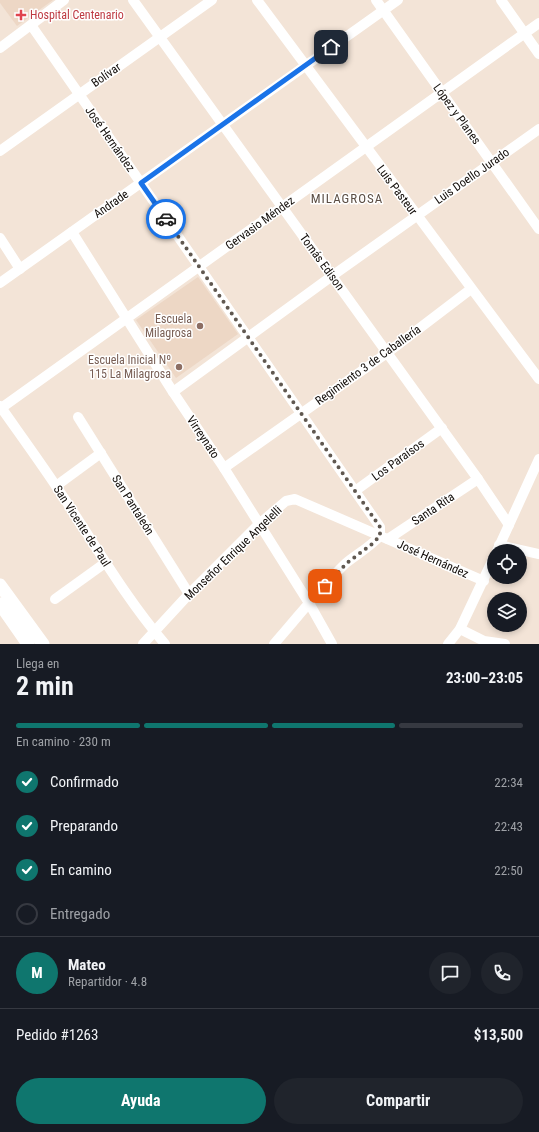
<!DOCTYPE html>
<html lang="es">
<head>
<meta charset="utf-8">
<style>
  :root { --surface:#171b24; --page:#20242c; --text:#f1f3f6; --muted:#9ea1a6; --line:#363941; --accent:#0f766e }
  body { margin:0; font-family:"Roboto Condensed",sans-serif; background:var(--page); color:var(--text); height:100vh; display:flex; flex-direction:column; font-size:15px; white-space:nowrap }
  * { box-sizing:border-box; margin:0 }
  p { font-size:13px; color:var(--muted) }
  .icon { flex:none; width:22px; height:22px; fill:none; stroke:currentColor; stroke-width:2; stroke-linecap:round; stroke-linejoin:round }
  .map { position:relative; height:644px; overflow:hidden }
  .side { display:flex; flex-direction:column; background:var(--surface); flex:1 }
  .side>* { flex:none }
  .controls { position:absolute; left:487px; top:544px; display:grid; gap:8px }
  .controls a { display:grid; place-items:center; width:40px; height:40px; border-radius:50%; background:var(--surface); box-shadow:0 2px 6px #0003; font-size:20px }
  .pin { position:absolute; display:grid; place-items:center; width:34px; height:34px; color:#fff; margin:-17px; border-radius:8px; box-shadow:0 2px 6px #0006 }
  .courier { position:absolute; display:grid; place-items:center; width:40px; height:40px; margin:-20px; border:3px solid #1a73e8; border-radius:50%; background:#fff; color:#222; box-shadow:0 1px 5px #0007 }
  .headline em { font-style:normal; font-weight:700 }
  .headline div { display:flex; flex-direction:column-reverse }
  .headline { display:flex; align-items:center; justify-content:space-between; height:68px; padding:0 16px }
  h1 { font-size:26px; font-weight:700; line-height:30px }
  .bar { display:grid; grid-template-columns:repeat(4,1fr); gap:6px 4px; align-content:center; height:48px; padding:0 16px }
  .bar i { height:5px; border-radius:3px; background:var(--line) }
  .bar .on { background:var(--accent) }
  .bar p { grid-column:span 4 }
  .line { display:flex; align-items:center; gap:10px; padding:0 16px; border-top:1px solid var(--line) }
  .line div { flex:1 }
  .round { display:grid; place-items:center; flex:none; width:42px; height:42px; border-radius:21px; background:var(--page) }
  ol { padding:0 16px; list-style:none }
  li { display:flex; align-items:center; gap:12px; height:44px }
  li p { margin-inline-start:auto }
  li .icon { padding:4px; border-radius:50%; background:var(--accent); color:#fff; stroke-width:4 }
  li:last-child { color:var(--muted) }
  li i { width:22px; height:22px; border:2px solid var(--line); border-radius:50% }
  .primary-button { display:flex; gap:8px; margin-top:auto; padding:8px 16px }
  .primary-button a { flex:1; height:46px; border-radius:24px; background:var(--accent); color:#fff; font-size:16px; font-weight:700; line-height:46px; text-align:center }
  .primary-button a+a { background:var(--page); color:var(--text) }
  .map>svg:first-child { display:block }
</style>
</head>
<body>
<div class="map">
<svg width="539" height="644" viewBox="0 0 539 644">
  <rect width="100%" height="100%" fill="#f3e4d7"/>
  <g fill="#edd7c5">
    <polygon points="0,0 53,0 17,26 0,3"/>
    <polygon points="198,277 238,334 176,378 136,320"/>
  </g>
  <g fill="none" stroke-linecap="round" stroke-linejoin="round">
    <g stroke="#fff" stroke-width="10">
      <polyline points="133,0 478,479 509,525"/>
      <polyline points="257,0 539,379"/>
      <polyline points="376,0 539,229"/>
      <polyline points="501,0 539,54"/>
      <polyline points="31,25 380,527 380,536"/>
      <polyline points="0,48 64,0"/>
      <polyline points="0,151 212,0"/>
      <polyline points="72,232 173,392 224,468 309,603 332,644"/>
      <polyline points="0,238 20,269"/>
      <polyline points="0,283 398,0"/>
      <polyline points="173,392 332,276 539,129"/>
      <path d="M0,406C19,433 38,459 56,486C92,539 123,595 165,644"/>
      <polyline points="0,409 539,23"/>
      <polyline points="78,417 189,594"/>
      <polyline points="224,468 387,353 471,289"/>
      <polyline points="56,486 101,453"/>
      <polyline points="355,491 442,428"/>
      <polyline points="388,539 478,479"/>
      <polyline points="499,545 539,554"/>
      <polyline points="497,551 539,459"/>
      <polyline points="55,599 105,563"/>
      <polyline points="460,629 484,641 505,644"/>
      <polyline points="143,644 189,594 259,524 286,501 295,499 484,581"/>
      <path d="M274,644C298,617 320,588 346,563C357,554 370,547 380,536"/>
      <polyline points="448,644 460,629 494,557"/>
    </g>
    <g stroke="#fff" stroke-width="13">
      <polyline points="0,585 43,644"/>
      <polyline points="0,604 28,644"/>
    </g>
  </g>
  <g fill="none" stroke-linecap="round" stroke-linejoin="round">
    <polyline stroke="#605850" stroke-width="4" stroke-dasharray="0 7.2" points="166,219 380,527 380,536 372,544 347,563 325,586"/>
    <polyline stroke="#1a73e8" stroke-width="5" points="166,219 141,183 331,47"/>
  </g>
  <path fill="#e0444e" stroke="#fff" stroke-width="1.5" d="M19 9h4v4h4v4h-4v4h-4v-4h-4v-4h4z"/>
  <g fill="#8d6e63" stroke="#fff" stroke-width="1.5">
    <circle cx="200" cy="326" r="4"/>
    <circle cx="179" cy="367" r="4"/>
  </g>
  <g text-anchor="middle" stroke-width="3" stroke-linejoin="round" paint-order="stroke">
    <g font-size="12" fill="#be3a42" stroke="#fff" text-anchor="start">
      <text x="30" y="19">Hospital Centenario</text>
    </g>
    <g font-size="12" fill="#110c08" stroke="#fff">
      <text transform="translate(106 75) rotate(-35)" y="4">Bolívar</text>
      <text transform="translate(457 114) rotate(54)" y="4">López y Planes</text>
      <text transform="translate(110 139) rotate(55)" y="4">José Hernández</text>
      <text transform="translate(472 176) rotate(-35)" y="4">Luis Doello Jurado</text>
      <text transform="translate(397 190) rotate(53)" y="4">Luis Pasteur</text>
      <text transform="translate(111 204) rotate(-35)" y="4">Andrade</text>
      <text transform="translate(260 223) rotate(-36)" y="4">Gervasio Méndez</text>
      <text transform="translate(322 262) rotate(54)" y="4">Tomás Edison</text>
      <text transform="translate(368 365) rotate(-36)" y="4">Regimiento 3 de Caballería</text>
      <text transform="translate(203 437) rotate(56)" y="4">Virreynato</text>
      <text transform="translate(398 460) rotate(-36)" y="4">Los Paraísos</text>
      <text transform="translate(133 505) rotate(58)" y="4">San Pantaleón</text>
      <text transform="translate(433 509) rotate(-34)" y="4">Santa Rita</text>
      <text transform="translate(82 526) rotate(57)" y="4">San Vicente de Paul</text>
      <text transform="translate(233 553) rotate(-44)" y="4">Monseñor Enrique Angelelli</text>
      <text transform="translate(433 559) rotate(24)" y="4">José Hernández</text>
    </g>
    <g font-size="12" fill="#785e54" stroke="#fff" text-anchor="end">
      <text x="192" y="323">Escuela<tspan x="192" dy="14">Milagrosa</tspan></text>
      <text x="171" y="364">Escuela Inicial Nº<tspan x="171" dy="14">115 La Milagrosa</tspan></text>
    </g>
    <g font-size="13" letter-spacing="1" fill="#5b4e44" stroke="#fff">
      <text x="347" y="203">MILAGROSA</text>
    </g>
  </g>
</svg>
<div class="controls">
<a><svg class="icon" aria-label="locate" viewBox="0 0 24 24"><circle cx="12" cy="12" r="6"/><path d="M12 2v4M12 18v4M2 12h4M18 12h4"/></svg></a>
<a><svg class="icon" aria-label="layers" viewBox="0 0 24 24"><path d="M12 4l9 5-9 5-9-5zM3 14l9 5 9-5"/></svg></a>
</div>
<div class="pin" style="left:325px;top:586px;background:#ea580c"><svg class="icon" aria-label="bag" viewBox="0 0 24 24"><path d="M5 8h14l-1 12H6zM9 8a3 3 0 0 1 6 0"/></svg></div>
<div class="pin" style="left:331px;top:47px;background:#1f2937"><svg class="icon" aria-label="home" viewBox="0 0 24 24"><path d="M3 11l9-7 9 7M6 9v11h12V9"/></svg></div>
<div class="courier" style="left:166px;top:219px"><svg class="icon" aria-label="car" viewBox="0 0 24 24"><path d="M5 17H2v-5l4-1 3-4h7l3 4 3 1v5h-3M9 17h6M6 11h13"/><circle cx="7" cy="17" r="2"/><circle cx="17" cy="17" r="2"/></svg></div>
</div>
<section class="side">
<div class="headline"><div><h1>2 min</h1><p>Llega en</p></div><em>23:00–23:05</em></div>
<div class="bar"><i class="on"></i><i class="on"></i><i class="on"></i><i></i><p>En camino · 230 m</p></div>
<ol>
<li><svg class="icon" aria-label="check" viewBox="0 0 24 24"><path d="M5 12l5 5 9-10"/></svg>Confirmado<p>22:34</p></li>
<li><svg class="icon" aria-label="check" viewBox="0 0 24 24"><path d="M5 12l5 5 9-10"/></svg>Preparando<p>22:43</p></li>
<li><svg class="icon" aria-label="check" viewBox="0 0 24 24"><path d="M5 12l5 5 9-10"/></svg>En camino<p>22:50</p></li>
<li><i></i>Entregado</li>
</ol>
<div class="line" style="height:72px"><b class="round" style="background:var(--accent);color:#fff">M</b><div><b>Mateo</b><p>Repartidor · 4.8</p></div><a class="round"><svg class="icon" aria-label="chat" viewBox="0 0 24 24"><path d="M4 5h16v11H9l-5 4z"/></svg></a><a class="round"><svg class="icon" aria-label="phone" viewBox="0 0 24 24"><path d="M5 4h4l2 5-3 2q2 4 5 5l2-3 5 2v4C11 20 4 13 5 4z"/></svg></a></div>
<div class="line" style="height:52px"><div>Pedido #1263</div><b>$13,500</b></div>
<div class="primary-button"><a>Ayuda</a><a>Compartir</a></div>
</section>
</body>
</html>
